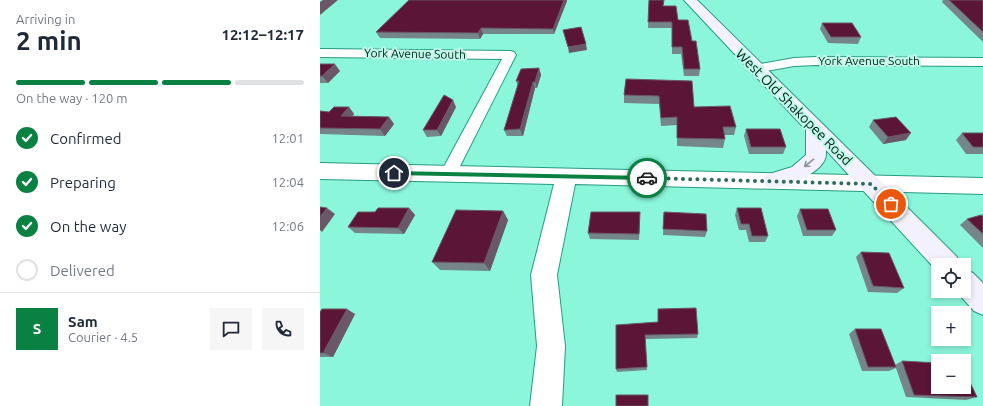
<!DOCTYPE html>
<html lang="en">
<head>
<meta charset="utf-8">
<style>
  :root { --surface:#fff; --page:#f6f6f7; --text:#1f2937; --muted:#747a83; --line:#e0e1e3; --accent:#0b8043 }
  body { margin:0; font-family:Ubuntu,sans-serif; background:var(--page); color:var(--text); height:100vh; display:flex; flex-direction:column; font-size:15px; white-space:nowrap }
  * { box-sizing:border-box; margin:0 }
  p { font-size:13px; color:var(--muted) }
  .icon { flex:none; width:22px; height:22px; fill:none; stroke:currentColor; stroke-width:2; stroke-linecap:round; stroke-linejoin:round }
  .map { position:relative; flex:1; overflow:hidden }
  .panel { display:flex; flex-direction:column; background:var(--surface); width:320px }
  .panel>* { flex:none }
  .controls { position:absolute; left:611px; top:258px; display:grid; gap:8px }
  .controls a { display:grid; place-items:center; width:40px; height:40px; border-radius:0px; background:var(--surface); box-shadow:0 2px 6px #0003; font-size:20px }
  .pin { position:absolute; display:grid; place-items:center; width:34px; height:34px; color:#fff; margin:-17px; border:2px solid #fff; border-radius:50%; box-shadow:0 1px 4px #0007 }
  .courier { position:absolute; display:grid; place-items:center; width:40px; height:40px; margin:-20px; border:3px solid #0b8043; border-radius:50%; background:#fff; color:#222; box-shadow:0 1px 5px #0007 }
  .summary em { font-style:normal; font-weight:700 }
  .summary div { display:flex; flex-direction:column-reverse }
  .summary { display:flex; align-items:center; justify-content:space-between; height:68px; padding:0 16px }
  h1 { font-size:26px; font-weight:700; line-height:30px }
  .bar { display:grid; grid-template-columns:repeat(4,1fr); gap:6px 4px; align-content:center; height:48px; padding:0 16px }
  .bar i { height:5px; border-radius:3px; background:var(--line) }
  .bar .active { background:var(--accent) }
  .bar p { grid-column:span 4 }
  .line { display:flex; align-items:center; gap:10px; padding:0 16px; border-top:1px solid var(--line) }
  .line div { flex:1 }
  .round { display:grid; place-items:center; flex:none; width:42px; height:42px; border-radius:0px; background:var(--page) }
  ol { padding:0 16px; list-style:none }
  li { display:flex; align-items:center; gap:12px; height:44px }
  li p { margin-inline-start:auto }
  li .icon { padding:4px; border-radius:50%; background:var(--accent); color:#fff; stroke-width:4 }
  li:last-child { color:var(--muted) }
  li i { width:22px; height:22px; border:2px solid var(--line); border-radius:50% }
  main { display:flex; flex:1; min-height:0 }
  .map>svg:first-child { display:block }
</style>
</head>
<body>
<main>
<section class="panel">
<div class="summary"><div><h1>2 min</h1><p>Arriving in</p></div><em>12:12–12:17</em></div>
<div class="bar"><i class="active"></i><i class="active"></i><i class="active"></i><i></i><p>On the way · 120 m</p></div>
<ol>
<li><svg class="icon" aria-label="check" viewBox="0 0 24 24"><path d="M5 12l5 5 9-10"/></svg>Confirmed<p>12:01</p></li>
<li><svg class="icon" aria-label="check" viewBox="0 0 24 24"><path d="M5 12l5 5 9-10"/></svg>Preparing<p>12:04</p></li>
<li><svg class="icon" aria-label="check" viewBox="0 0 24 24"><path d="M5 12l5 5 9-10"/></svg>On the way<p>12:06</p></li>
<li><i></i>Delivered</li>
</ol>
<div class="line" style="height:72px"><b class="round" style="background:var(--accent);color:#fff">S</b><div><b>Sam</b><p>Courier · 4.5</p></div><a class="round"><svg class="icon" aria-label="chat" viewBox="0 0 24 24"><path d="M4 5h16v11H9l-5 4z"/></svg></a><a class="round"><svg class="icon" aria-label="phone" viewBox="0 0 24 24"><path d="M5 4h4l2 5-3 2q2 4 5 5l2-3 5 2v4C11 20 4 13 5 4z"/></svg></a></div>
</section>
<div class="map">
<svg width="663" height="406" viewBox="0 0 663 406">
  <rect width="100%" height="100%" fill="#8cf6db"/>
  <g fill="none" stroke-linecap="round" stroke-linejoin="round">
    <g stroke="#269b83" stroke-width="2">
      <g id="minor">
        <polygon points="0,49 190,51 194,52 196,55 136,174 134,178 128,180 122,178 120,174 182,59 0,57"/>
        <polygon points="496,57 663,58 663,66 496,65 474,66 435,73 430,72 429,69 430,66 435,65 474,58"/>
      </g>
    </g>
    <g stroke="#269b83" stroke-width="2">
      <polygon id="tertiary" points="0,163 663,178 663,194 255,184 237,275 245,346 242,406 210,406 217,346 211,275 234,184 0,179"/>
    </g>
    <g stroke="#269b83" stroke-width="2">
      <g id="secondary">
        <path d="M364,0H377L605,225L637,257L640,265H618V272L506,150C506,153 506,157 505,159C499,175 460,191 446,187L443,181L446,175L472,167L486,155V130Z"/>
        <polygon points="644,269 653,273 663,283 663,315 654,311 636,291 644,291"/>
      </g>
    </g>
    <use href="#minor" fill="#fff" fill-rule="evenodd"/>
    <use href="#tertiary" fill="#fff" fill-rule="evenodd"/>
    <use href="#secondary" fill="#f4f1fe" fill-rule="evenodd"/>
  </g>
  <g fill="#748689">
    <polygon points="329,0 358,20 372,41 380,69 379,76 364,76 361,54 352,54 352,28 328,28"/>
    <polygon points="623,0 662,0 663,1 663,42 622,2"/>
    <polygon points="247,1 234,34 163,34 160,39 60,38 56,32"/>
    <polygon points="502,23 541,37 538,44 508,43 500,29"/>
    <polygon points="0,64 20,71 8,83 0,83"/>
    <polygon points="219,68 221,75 217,88 215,88 203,136 187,136 184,130 198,86 196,81"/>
    <polygon points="306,79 374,107 416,127 414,135 404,135 405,139 403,148 357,146 357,125 341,126 339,104 304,103 304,95"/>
    <polygon points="29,107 34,114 32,116 69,117 74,124 65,136 0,134 0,111 9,112"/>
    <polygon points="136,107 121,136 107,137 103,130"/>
    <polygon points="553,120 586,140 563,144 549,127"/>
    <polygon points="426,129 466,147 463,154 429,154 424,136"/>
    <polygon points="642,133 663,133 663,154 646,154 636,140"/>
    <polygon points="89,208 95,215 84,234 35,233 28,227"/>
    <polygon points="417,208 448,236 445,242 429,242 426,230 419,230 415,215"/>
    <polygon points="480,209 516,230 512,236 483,236 477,216"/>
    <polygon points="183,211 188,220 170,271 120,270 112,262"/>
    <polygon points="344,212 387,231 385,237 343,235"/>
    <polygon points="663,216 663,248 640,225 647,219"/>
    <polygon points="320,219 319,240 270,239 268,233"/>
    <polygon points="541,252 584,288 577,293 548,292 536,257"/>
    <polygon points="0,312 35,314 13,357 0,357"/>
    <polygon points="296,325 378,334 377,338 325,339 327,370 297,372 296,369"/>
    <polygon points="535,329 575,365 582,361 657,397 646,400 586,397 576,368 569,371 542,371 529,334"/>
  </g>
  <g fill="#6a5868">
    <polygon points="3,0 18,0 0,15 0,2"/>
    <polygon points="244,0 247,0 247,1 234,34 233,29"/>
    <polygon points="161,28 163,34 160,39 158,33"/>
    <polygon points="266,44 267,50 249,53 248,47"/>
    <polygon points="15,64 20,71 8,83 2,76"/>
    <polygon points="219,68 221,75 217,88 215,82"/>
    <polygon points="213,82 215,88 203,136 200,129"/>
    <polygon points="133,100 136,107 121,136 117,130"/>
    <polygon points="29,107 34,114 27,123 21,116"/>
    <polygon points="69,117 74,124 65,136 60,129"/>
    <polygon points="591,133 586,140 563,144 568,137"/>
    <polygon points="7,208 15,214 2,232 0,230 0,217"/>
    <polygon points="89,208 95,215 84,234 78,228"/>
    <polygon points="183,211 188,220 170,271 164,263"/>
    <polygon points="27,309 35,314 13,357 3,353"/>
  </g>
  <g fill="#5b1537" stroke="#6a5868">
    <polygon points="89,0 244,0 233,29 161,28 158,33 56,32"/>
    <polygon points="329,0 344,0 343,6 356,6 358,20 368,20 372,41 376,41 380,69 364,69 362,47 352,47 352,22 328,22"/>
    <polygon points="629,0 662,0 663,1 663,32"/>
    <polygon points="502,23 532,23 541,37 511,37"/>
    <polygon points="261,27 266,44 248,47 243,30"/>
    <polygon points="0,64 15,64 2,76 0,76"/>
    <polygon points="219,68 215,82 213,82 200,129 184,130 199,81 196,81 201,69"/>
    <polygon points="306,79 372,81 374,107 410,106 416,127 403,127 405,139 357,138 357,117 341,118 339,96 304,95"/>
    <polygon points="124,95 133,100 117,130 103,130"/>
    <polygon points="14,107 29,107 21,116 69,117 60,129 0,128 0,111 9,112"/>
    <polygon points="576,117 591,133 568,137 553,120"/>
    <polygon points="426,129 460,129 466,147 431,147"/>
    <polygon points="642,133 663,133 663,147 653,147"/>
    <polygon points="0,207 7,208 0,217"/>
    <polygon points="58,208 89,208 78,228 28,227 38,212 55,212"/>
    <polygon points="417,208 441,208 448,236 432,236 429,224 421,224"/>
    <polygon points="480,209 508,209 516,230 487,230"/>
    <polygon points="136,210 183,211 164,263 112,262"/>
    <polygon points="271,212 320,212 319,234 268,233"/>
    <polygon points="344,212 386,214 387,231 343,229"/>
    <polygon points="661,215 663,216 663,234 647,219"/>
    <polygon points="541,252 569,253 584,288 553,286"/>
    <polygon points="376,308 378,334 325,335 327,367 296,369 296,325 338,322 338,309"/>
    <polygon points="2,309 27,309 3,353 0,353 0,312"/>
    <polygon points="535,329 561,329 576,367 548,367"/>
    <polygon points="582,361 618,363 618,387 644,387 644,370 657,397 594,395"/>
    <rect x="296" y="395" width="32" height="11"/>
  </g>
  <defs><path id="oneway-shaft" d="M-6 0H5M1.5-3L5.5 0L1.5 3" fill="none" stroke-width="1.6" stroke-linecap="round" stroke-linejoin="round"/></defs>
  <use stroke="#869397" href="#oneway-shaft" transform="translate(489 163) rotate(141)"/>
  <polygon fill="#0b8043" points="72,171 327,176 331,178 327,180 74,175 72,175"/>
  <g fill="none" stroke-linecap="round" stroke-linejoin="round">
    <polyline stroke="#316b5d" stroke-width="4" stroke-dasharray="0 7.2" points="327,178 551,184 571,204"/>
  </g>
  <g text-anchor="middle" stroke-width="4" stroke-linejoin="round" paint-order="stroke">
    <g font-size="12" fill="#002019" stroke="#bffae9">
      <text transform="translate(95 54) rotate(1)" y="4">York Avenue South</text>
      <text x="549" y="65">York Avenue South</text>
    </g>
    <g font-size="14" fill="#002019" stroke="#bffae9">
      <text transform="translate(474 107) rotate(45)" y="5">West Old Shakopee Road</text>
    </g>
  </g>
</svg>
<div class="controls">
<a><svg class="icon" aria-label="locate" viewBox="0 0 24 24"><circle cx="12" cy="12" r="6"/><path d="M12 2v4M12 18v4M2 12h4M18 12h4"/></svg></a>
<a>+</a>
<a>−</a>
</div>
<div class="pin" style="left:571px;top:204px;background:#ea580c"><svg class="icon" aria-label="bag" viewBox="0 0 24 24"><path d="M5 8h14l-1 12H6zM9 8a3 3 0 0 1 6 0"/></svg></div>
<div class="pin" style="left:74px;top:173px;background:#1f2937"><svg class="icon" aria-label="home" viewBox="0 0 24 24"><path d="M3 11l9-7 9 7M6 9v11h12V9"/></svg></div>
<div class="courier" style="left:327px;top:178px"><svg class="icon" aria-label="car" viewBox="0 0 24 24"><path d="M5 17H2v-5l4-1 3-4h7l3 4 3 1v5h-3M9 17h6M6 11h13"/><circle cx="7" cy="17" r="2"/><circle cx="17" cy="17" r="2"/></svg></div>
</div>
</main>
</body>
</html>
